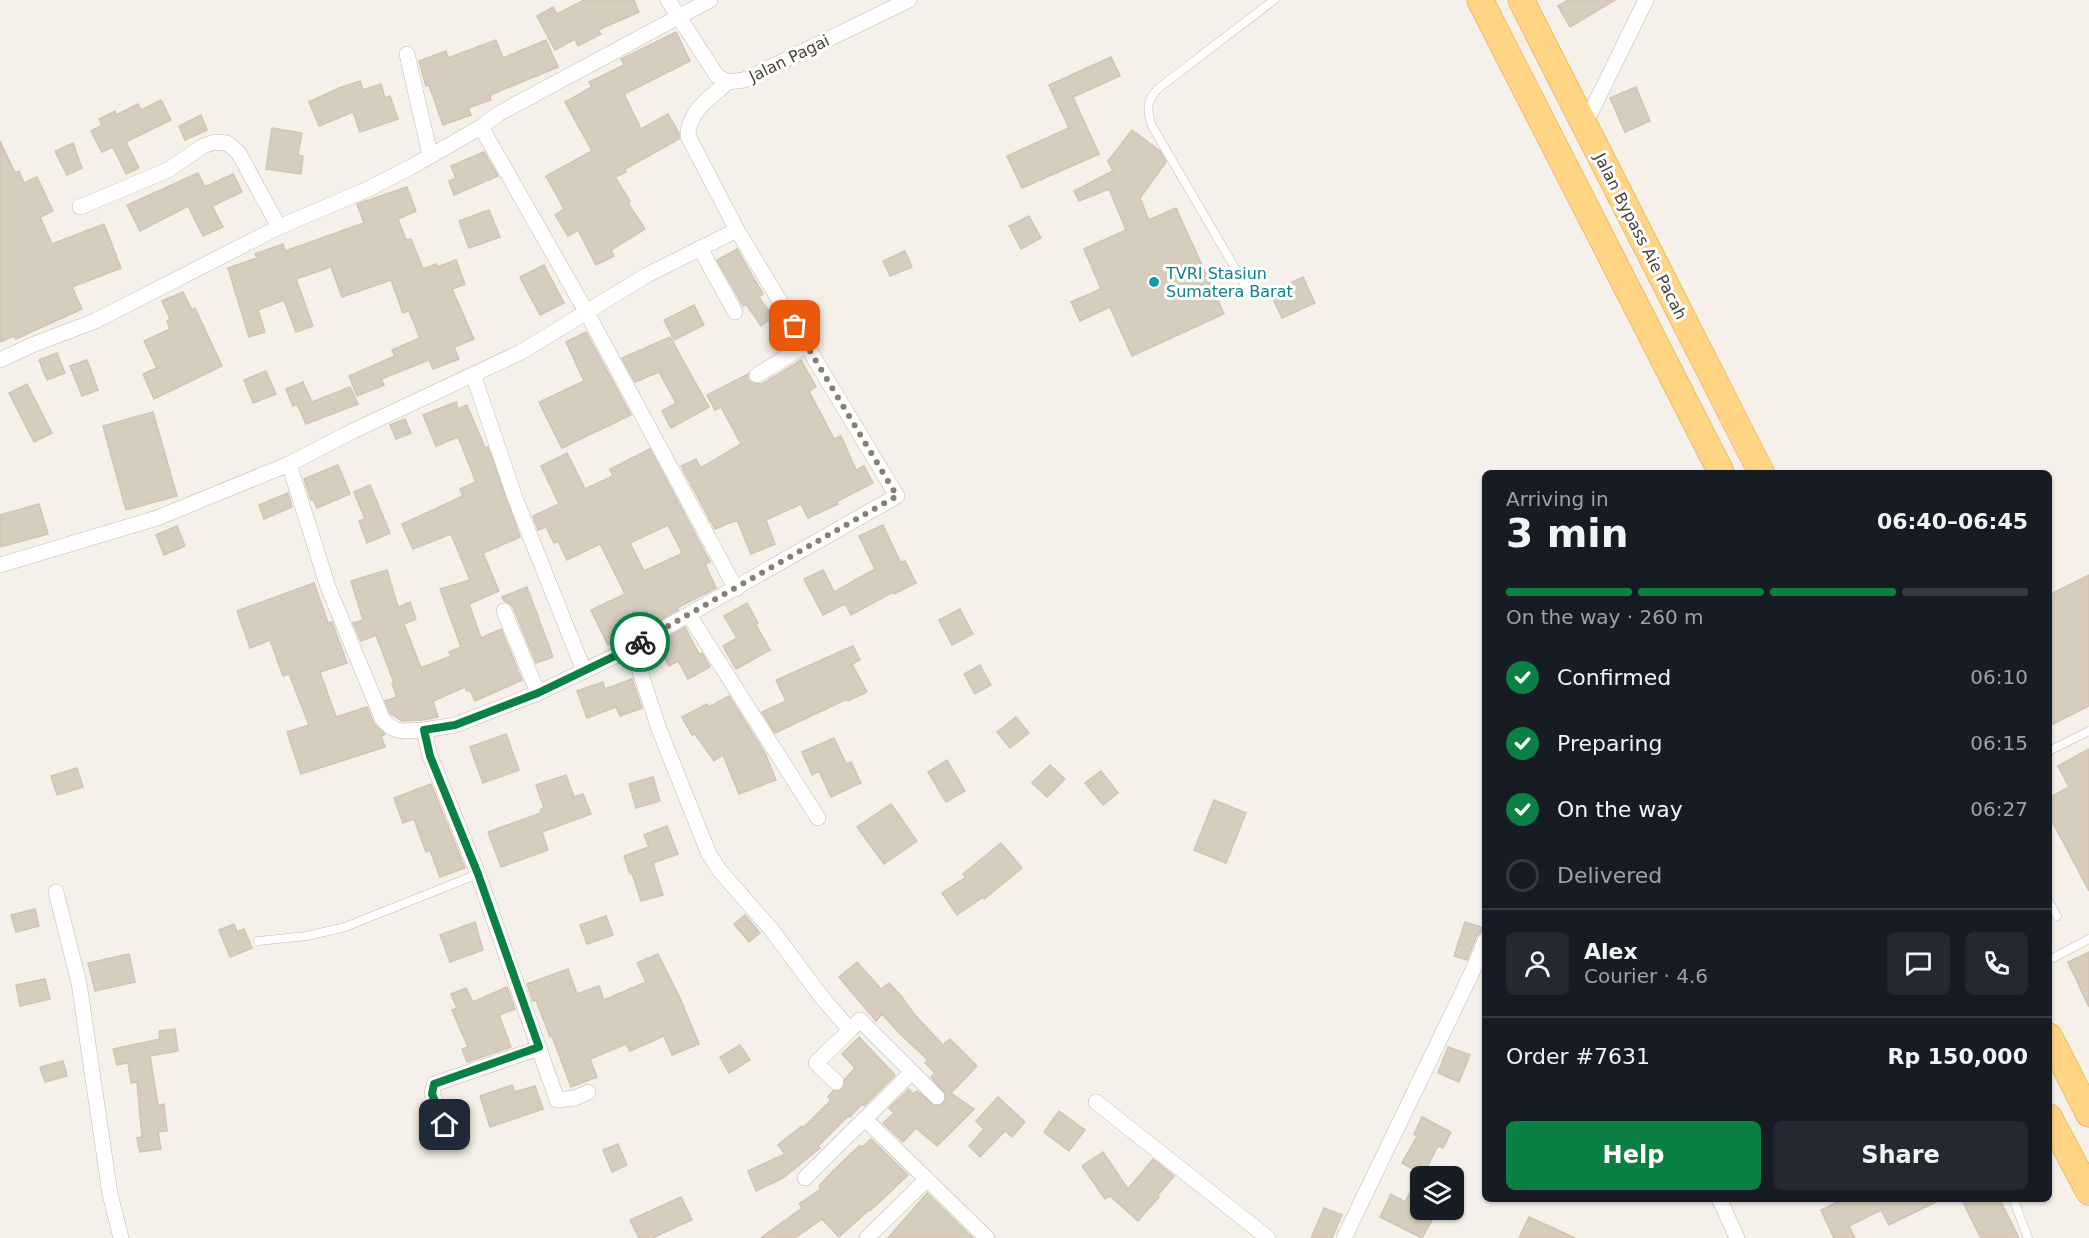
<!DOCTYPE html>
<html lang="en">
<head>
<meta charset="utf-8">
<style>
  :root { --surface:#171b24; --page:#242831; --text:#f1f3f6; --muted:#9ea1a6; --line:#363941; --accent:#0b8043 }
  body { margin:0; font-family:"DejaVu Sans",sans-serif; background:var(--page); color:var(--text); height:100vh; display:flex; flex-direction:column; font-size:22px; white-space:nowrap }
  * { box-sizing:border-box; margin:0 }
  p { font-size:20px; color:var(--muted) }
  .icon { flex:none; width:33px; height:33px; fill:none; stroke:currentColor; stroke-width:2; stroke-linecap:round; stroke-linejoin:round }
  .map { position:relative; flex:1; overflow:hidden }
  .drawer { position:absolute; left:1482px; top:470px; width:570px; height:732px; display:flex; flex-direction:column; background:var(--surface); border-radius:9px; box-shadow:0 2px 4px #0004 }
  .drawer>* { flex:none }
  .controls { position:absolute; left:1410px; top:1166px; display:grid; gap:12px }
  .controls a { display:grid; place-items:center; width:54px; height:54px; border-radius:9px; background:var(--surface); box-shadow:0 2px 4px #0004; font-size:30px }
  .pin { position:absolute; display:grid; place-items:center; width:51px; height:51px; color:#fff; margin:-26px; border-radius:12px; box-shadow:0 3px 9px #0006 }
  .courier { position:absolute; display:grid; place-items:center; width:60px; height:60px; margin:-30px; border:4px solid #0b8043; border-radius:50%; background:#fff; color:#222; box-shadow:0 2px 8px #0007 }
  .head em { font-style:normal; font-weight:700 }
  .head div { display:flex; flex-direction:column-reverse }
  .head { display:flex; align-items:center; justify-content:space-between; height:102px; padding:0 24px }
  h1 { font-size:39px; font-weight:700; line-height:45px }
  .bar { display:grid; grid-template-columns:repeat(4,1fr); gap:9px 6px; align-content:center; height:72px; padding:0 24px }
  .bar i { height:8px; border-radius:4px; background:var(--line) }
  .bar .on { background:var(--accent) }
  .bar p { grid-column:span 4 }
  .line { display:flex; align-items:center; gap:15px; padding:0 24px; border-top:2px solid var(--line) }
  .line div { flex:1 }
  .round { display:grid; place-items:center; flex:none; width:63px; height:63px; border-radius:9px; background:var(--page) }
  ol { padding:0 24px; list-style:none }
  li { display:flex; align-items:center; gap:18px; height:66px }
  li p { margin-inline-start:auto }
  li .icon { padding:6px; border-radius:50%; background:var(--accent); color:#fff; stroke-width:4 }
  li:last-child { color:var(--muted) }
  li i { width:33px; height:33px; border:3px solid var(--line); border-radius:50% }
  .action { display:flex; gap:12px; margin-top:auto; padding:12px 24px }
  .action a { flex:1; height:69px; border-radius:9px; background:var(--accent); color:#fff; font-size:24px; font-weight:700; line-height:69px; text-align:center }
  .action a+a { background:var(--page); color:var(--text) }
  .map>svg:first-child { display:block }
</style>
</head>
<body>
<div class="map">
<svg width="2089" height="1238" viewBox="0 0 2089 1238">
  <rect width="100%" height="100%" fill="#f5f1ea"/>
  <g fill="#d7cdbf" stroke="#d2c4b2" stroke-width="1.5" fill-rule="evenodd">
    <polygon points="584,0 634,0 639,12 598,30 601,34 578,46 575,39 555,50 537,16 553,7 557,14"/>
    <polygon points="1568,0 1615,0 1570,27 1558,6"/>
    <polygon points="676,32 690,61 624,94 641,129 668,114 679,133 679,139 625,169 626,172 615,177 630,201 628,203 645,229 611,250 614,256 596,265 578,230 568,236 555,215 564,209 546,176 592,151 565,102 592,87 589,82 624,65 621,59"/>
    <polygon points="496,40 503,58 546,40 558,67 490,95 491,100 468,108 471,115 443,125 429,85 426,86 419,61 446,51 448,58"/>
    <polygon points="1111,57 1120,76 1073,97 1099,154 1022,188 1007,156 1069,128 1049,85"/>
    <polygon points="360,81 363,90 381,84 385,98 390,96 398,119 360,132 353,112 319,126 309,102 339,88"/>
    <polygon points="1636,87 1650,121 1625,132 1610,98"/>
    <polygon points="161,100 171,120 126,142 139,168 126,174 113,147 102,152 91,131 102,125 99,119 115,111 116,115 138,104 141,110"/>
    <polygon points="201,115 207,130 185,140 179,126"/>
    <polygon points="272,128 302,133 298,155 303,156 301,174 266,169"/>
    <polygon points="1132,130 1160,151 1166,162 1140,198 1149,220 1176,208 1224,314 1132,356 1110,307 1080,321 1071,302 1101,289 1084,249 1126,230 1109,189 1079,201 1074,191 1113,171 1108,161"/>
    <polygon points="0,141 15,173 19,171 24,183 37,177 53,211 40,217 52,244 104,224 121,268 72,287 82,309 16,339 14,336 0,342"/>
    <polygon points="73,143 82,168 67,175 55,151"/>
    <polygon points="484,152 498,176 454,195 449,181 456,178 451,166"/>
    <polygon points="198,173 205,187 233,174 242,192 212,206 223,227 203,236 188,206 140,231 127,205"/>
    <polygon points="407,187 416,211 398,219 406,240 411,239 423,269 436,264 437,267 456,260 465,284 452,289 474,339 454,347 459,359 433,369 429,360 381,379 384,385 357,396 349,376 395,356 392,350 420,338 409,311 403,313 391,280 342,297 331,267 296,279 313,326 296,332 284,300 258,310 265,332 249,337 228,268 257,258 255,254 283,244 285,251 364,223 357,204"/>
    <polygon points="489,210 500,237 469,248 459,221"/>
    <polygon points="1029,216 1041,238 1021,249 1009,226"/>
    <polygon points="737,249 763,294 759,297 773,317 761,326 746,304 743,306 717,260"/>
    <polygon points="905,251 912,267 890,276 883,261"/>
    <polygon points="544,265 564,303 540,315 520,277"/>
    <polygon points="1303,277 1315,303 1282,318 1270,292"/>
    <polygon points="183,292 192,310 195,308 222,366 154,399 143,374 157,368 144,341 170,329 167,321 170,319 162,301"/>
    <polygon points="694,305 704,325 674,340 664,320"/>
    <polygon points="586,332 631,415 562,448 539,402 584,381 566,342"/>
    <polygon points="670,337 709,407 671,428 662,411 676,403 659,372 635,382 622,358"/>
    <polygon points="57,353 65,373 47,380 39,360"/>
    <polygon points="87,360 98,390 82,396 70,366"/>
    <polygon points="801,360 816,387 809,391 834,439 841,436 856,470 864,466 873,483 836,502 838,504 808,518 801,504 766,520 775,544 751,554 737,520 715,529 681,466 696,459 701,468 741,444 721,407 715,410 707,395 748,374 748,380 752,383 762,384"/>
    <polygon points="266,371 276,394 253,403 244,380"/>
    <polygon points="303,382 312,402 350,387 358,404 306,424 297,404 293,406 286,389"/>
    <polygon points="27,384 52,433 34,442 9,393"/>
    <polygon points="456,402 458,409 467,405 485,448 488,447 520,537 483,553 499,591 469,604 481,638 501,629 522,680 475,701 470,690 467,691 465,687 433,701 438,717 423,720 402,721 390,713 385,701 397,697 392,684 394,683 376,635 361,641 353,623 363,620 351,581 387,570 398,607 410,602 416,619 404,624 421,668 451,656 449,652 461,647 440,589 470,580 451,534 413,549 402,524 463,496 460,489 476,482 458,437 436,446 423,415"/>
    <polygon points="153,412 177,496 126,510 103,426"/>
    <polygon points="405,419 411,433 396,439 390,425"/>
    <path d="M650,449L710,562L705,564L716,588L677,608L678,610L649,626L608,645L591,610L625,594L600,544L567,560L558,541L554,543L546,527L538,530L533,516L559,504L541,466L567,453L585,489L613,476L610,469ZM668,525L681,550V554L644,571L630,543Z"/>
    <polygon points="338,465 350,494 317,508 313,499 311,500 304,479"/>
    <polygon points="370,485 390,533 367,543 359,521 365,519 354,492"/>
    <polygon points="288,493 292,507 264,519 259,505"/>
    <polygon points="39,504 48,534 0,547 0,515"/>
    <polygon points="883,525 901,563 905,561 916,583 894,594 893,592 851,615 845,604 823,615 804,579 823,570 834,592 875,569 859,536"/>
    <polygon points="177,526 185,546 164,555 156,535"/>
    <polygon points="2089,575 2089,706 2049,726 2049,595"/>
    <polygon points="314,583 328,623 332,622 347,663 320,672 336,717 367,707 374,724 385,734 381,736 385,747 301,774 287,732 309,725 289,674 283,676 270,640 250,648 237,611"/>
    <polygon points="527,587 553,657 536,663 513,607 509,603 504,601 502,597"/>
    <polygon points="747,603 758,623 756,625 770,650 736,669 723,646 737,638 724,616"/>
    <polygon points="960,609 973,634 952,645 939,620"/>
    <polygon points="685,627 699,654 702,653 710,667 688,679 678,661 669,666 658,643"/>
    <polygon points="853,646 860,660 852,664 867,692 848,701 847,699 775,733 762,712 786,701 776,680"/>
    <polygon points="980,665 991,685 975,694 964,674"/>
    <polygon points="632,679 642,708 620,716 616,707 587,718 577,691 603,682 605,689"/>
    <polygon points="729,696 765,753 776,780 739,794 723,755 714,761 695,734 692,735 682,717 707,704 709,707"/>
    <polygon points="1016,717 1029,733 1010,748 997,732"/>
    <polygon points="506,734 519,770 483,783 470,747"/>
    <polygon points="834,738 846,764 851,762 861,783 831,797 819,771 812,775 802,752"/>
    <polygon points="2089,749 2089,891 2049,815 2049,798 2069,787 2058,766"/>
    <polygon points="947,760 965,791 946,802 928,772"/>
    <polygon points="1050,765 1065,779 1047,797 1032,783"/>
    <polygon points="77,768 83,787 57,795 51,776"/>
    <polygon points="1101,771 1118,793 1103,805 1085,783"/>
    <polygon points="566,775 574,797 583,794 591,814 542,832 548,850 501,867 488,832 541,813 540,810 544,808 536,785"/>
    <polygon points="653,777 660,801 636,808 629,784"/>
    <polygon points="431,784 465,868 440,877 430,850 426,852 414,819 403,823 394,798"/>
    <polygon points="1214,800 1246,813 1226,863 1194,850"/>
    <polygon points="891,804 917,841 884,864 857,827"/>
    <polygon points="667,826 678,854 653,863 663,895 641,901 632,873 630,874 624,856 649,847 644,835"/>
    <polygon points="1001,843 1022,868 984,899 983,897 957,915 942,893 966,877 963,874"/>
    <polygon points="35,909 39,926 16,932 11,915"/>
    <polygon points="745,915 760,933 749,942 734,924"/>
    <polygon points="606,916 613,935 587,944 580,925"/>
    <polygon points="475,922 483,950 450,962 440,935"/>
    <polygon points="1465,922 1484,928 1476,937 1467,960 1454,956"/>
    <polygon points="234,924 237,932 244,929 252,948 230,957 219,930"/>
    <polygon points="2089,952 2089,1007 2068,962"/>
    <polygon points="129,954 135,982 95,991 88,963"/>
    <polygon points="658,954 680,998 699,1044 672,1055 664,1036 630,1051 626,1044 590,1059 597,1077 571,1087 552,1036 550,1037 536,1000 533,1001 527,984 568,969 577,994 599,986 604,1000 646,982 637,963"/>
    <polygon points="857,962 881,989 889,983 902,997 914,1014 943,1045 950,1039 977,1066 951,1093 974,1109 937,1146 916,1128 903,1142 883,1123 894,1113 889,1108 909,1089 913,1094 917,1091 935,1106 943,1104 946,1095 931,1077 935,1073 925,1063 928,1060 899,1033 882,1014 876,1021 839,977"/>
    <polygon points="45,979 50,999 20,1006 16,985"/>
    <polygon points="507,987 515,1009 499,1015 511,1047 467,1062 462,1049 468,1047 452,1010 457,1008 451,994 466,988 473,1002"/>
    <polygon points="175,1029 178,1051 150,1056 158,1105 164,1104 167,1131 158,1132 161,1149 140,1152 137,1138 142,1137 137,1082 131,1083 128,1063 117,1065 113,1049 160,1039 159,1031"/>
    <polygon points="859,1037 895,1075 864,1106 862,1104 850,1117 848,1116 818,1146 820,1148 783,1178 756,1191 748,1171 785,1154 778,1145 802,1126 803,1128 831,1100 828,1097 833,1091 839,1091 843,1088 845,1079 855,1068 842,1054"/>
    <polygon points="740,1045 750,1060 729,1073 720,1057"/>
    <polygon points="1448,1047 1470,1055 1459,1082 1438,1073"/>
    <polygon points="63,1061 67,1076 45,1082 40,1067"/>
    <polygon points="512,1085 515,1092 535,1086 543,1109 490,1127 480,1096"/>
    <polygon points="998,1097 1025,1122 1012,1137 1005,1131 980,1157 969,1146 984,1129 976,1121"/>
    <polygon points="1059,1111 1085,1130 1069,1151 1044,1132"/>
    <polygon points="1422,1117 1451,1132 1443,1148 1438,1146 1423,1175 1402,1163 1417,1136 1414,1134"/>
    <polygon points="871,1139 908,1175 886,1196 870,1211 869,1210 839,1237 822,1219 795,1238 761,1238 802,1208 799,1204 821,1189 819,1186 832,1172 860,1145 862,1147"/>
    <polygon points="618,1144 627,1165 612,1172 603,1150"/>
    <polygon points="1103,1152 1128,1189 1153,1159 1174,1176 1157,1196 1159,1197 1138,1221 1110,1196 1105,1199 1082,1166"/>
    <polygon points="1420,1174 1420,1213 1432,1220 1422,1238 1380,1217 1391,1194 1405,1202"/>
    <polygon points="927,1193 973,1238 888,1238"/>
    <polygon points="681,1197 692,1220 652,1238 639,1238 630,1220"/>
    <polygon points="1846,1198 1944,1198 1889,1225 1881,1210 1849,1226 1855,1238 1834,1238 1821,1210"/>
    <polygon points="1961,1198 1999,1198 2019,1238 1981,1238"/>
    <polygon points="1324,1208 1342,1215 1332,1238 1311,1238"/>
    <polygon points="1529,1217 1575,1238 1519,1238"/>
  </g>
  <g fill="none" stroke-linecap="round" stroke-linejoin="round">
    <g stroke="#c1b9ac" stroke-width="9">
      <g id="service">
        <path d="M1249,292L1152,126C1146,109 1147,99 1160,87L1274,0"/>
        <polyline points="2049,751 2089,731"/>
        <polyline points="2049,902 2057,916"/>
        <polyline points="258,941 307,936 345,927 478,874"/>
        <polyline points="2049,960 2089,939"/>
        <polyline points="2013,1198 2028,1238"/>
      </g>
    </g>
    <g stroke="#c1b9ac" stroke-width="16">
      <g id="minor">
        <polyline points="668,0 717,76 728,82 744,80 909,0"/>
        <polyline points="407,54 430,155"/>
        <polyline points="1584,126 1646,0"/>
        <polyline points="481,127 587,313 736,589"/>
        <polyline points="80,207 168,170 203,146 215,142 227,143 238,152 279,227"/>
        <polyline points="700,248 735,312"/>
        <polyline points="0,360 32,345 95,321 279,227 368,189 411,167 481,127 498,114 710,0"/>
        <polyline points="473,374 515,498 584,671"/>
        <polyline points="757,375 806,345"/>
        <path d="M289,464L328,587L382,718C395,735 404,731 424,730"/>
        <polyline points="0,565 157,518 289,464 353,431 521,352 647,275 737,230"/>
        <polyline points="504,611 538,693"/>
        <polyline points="689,615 818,818"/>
        <polyline points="632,647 659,729 709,854 720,871 771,929 820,995 850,1030 860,1020 937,1097"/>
        <polyline points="56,892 79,983 110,1194 121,1238"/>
        <polyline points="836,1082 816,1063 850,1030"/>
        <path d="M588,1092L575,1098L557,1100L478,874L430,756L424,730L455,725L538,693L619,654L897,496L737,230L688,136C688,111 710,98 728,82"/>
        <polyline points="1096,1102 1268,1238"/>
        <polyline points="865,1119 987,1238"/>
        <polyline points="445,1125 432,1094 434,1084 539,1048"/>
        <polyline points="805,1178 912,1072"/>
        <polyline points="1719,1198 1737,1238"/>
        <polyline points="867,1238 927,1179"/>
        <polyline points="1344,1238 1475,966 1485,941"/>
      </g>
    </g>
    <g stroke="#e09d39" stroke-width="27">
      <g id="trunk">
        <polyline points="1480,0 1721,472"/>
        <polyline points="1521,0 1761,472"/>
        <polyline points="2049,1036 2089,1114"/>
        <polyline points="2049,1117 2089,1192"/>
      </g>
    </g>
    <use href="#service" stroke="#fff" stroke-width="8"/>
    <use href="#minor" stroke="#fff" stroke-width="15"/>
    <use href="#trunk" stroke="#ffd482" stroke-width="26"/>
  </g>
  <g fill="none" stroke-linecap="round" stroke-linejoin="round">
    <polyline stroke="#857f76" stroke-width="6" stroke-dasharray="0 10.8" points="640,642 897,496 795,326"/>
    <polyline stroke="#0b8043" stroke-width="8" points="445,1125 432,1094 434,1084 539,1047 478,874 430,756 424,730 455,725 538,693 619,654 640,642"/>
  </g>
  <circle fill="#0f9aa8" stroke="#fff" stroke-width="2" cx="1154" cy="282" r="6"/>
  <g text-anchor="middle" stroke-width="6" stroke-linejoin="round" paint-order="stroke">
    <g font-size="16" fill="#494238" stroke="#fff">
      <text transform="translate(789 58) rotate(-26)" y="6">Jalan Pagai</text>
      <text transform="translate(1641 236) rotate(63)" y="6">Jalan Bypass Aie Pacah</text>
    </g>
    <g font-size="16" fill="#0d838f" stroke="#fff" text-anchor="start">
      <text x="1166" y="279">TVRI Stasiun<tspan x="1166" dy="18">Sumatera Barat</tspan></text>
    </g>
  </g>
</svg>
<div class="controls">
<a><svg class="icon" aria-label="layers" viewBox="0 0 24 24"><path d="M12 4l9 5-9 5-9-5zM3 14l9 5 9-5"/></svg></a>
</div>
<div class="pin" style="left:795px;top:326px;background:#ea580c"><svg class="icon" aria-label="bag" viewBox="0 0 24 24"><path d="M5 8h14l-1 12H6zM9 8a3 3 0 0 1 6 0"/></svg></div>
<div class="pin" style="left:445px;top:1125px;background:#1f2937"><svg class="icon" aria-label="home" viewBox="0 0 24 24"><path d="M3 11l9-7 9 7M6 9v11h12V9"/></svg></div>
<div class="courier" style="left:640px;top:642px"><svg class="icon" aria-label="bike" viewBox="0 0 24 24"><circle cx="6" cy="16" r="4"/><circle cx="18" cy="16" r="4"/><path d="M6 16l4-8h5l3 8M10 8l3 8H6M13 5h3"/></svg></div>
<section class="drawer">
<div class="head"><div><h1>3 min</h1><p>Arriving in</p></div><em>06:40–06:45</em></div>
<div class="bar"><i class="on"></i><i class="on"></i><i class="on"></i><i></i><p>On the way · 260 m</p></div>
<ol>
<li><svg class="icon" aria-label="check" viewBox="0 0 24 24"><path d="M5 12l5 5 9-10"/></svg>Confirmed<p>06:10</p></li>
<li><svg class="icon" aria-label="check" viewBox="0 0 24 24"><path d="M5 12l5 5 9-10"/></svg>Preparing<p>06:15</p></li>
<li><svg class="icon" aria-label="check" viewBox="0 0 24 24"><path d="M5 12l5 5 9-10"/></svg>On the way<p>06:27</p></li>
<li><i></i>Delivered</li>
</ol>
<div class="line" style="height:108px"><a class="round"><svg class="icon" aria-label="person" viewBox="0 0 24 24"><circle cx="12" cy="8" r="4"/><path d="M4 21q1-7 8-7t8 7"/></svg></a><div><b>Alex</b><p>Courier · 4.6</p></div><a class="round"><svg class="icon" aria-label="chat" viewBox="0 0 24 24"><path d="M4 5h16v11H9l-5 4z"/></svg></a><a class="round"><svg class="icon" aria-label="phone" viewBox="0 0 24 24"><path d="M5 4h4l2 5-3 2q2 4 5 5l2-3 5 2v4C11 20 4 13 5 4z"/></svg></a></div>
<div class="line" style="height:78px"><div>Order #7631</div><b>Rp 150,000</b></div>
<div class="action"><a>Help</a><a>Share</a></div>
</section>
</div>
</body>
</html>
